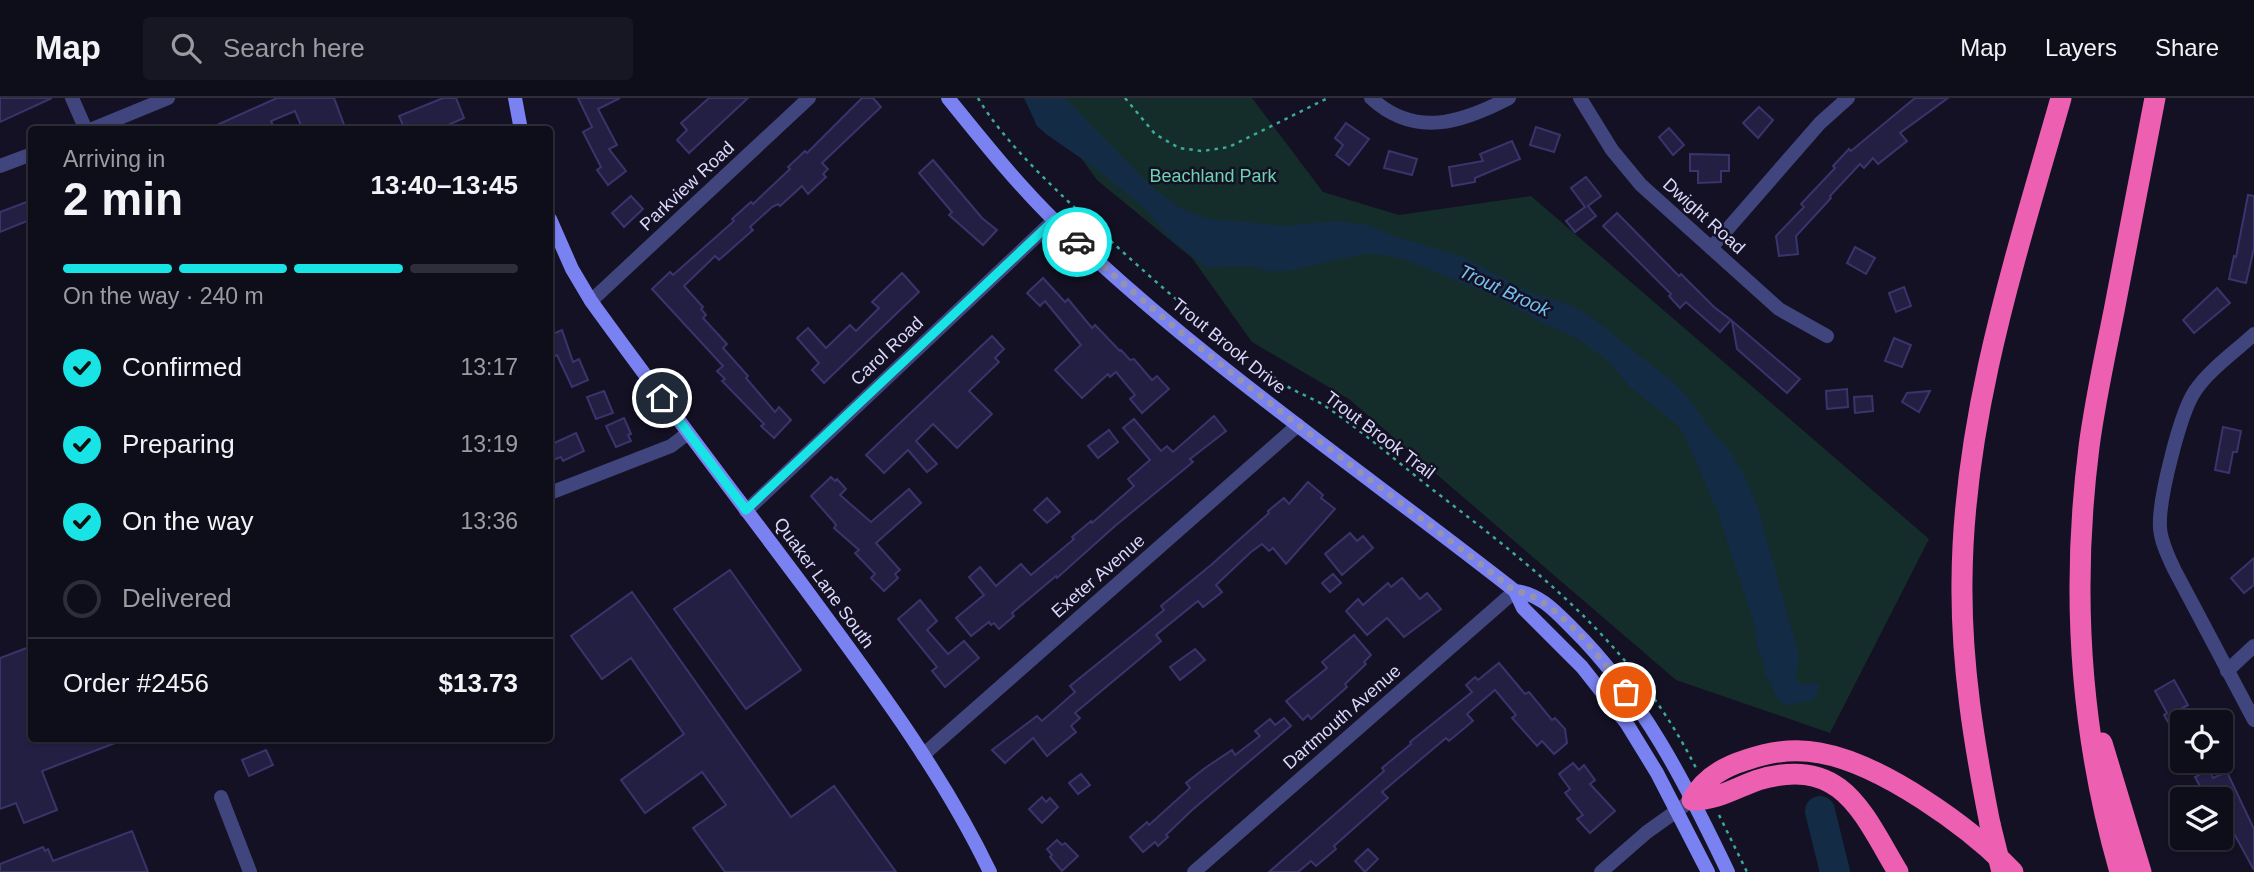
<!DOCTYPE html>
<html lang="en">
<head>
<meta charset="utf-8">
<style>
  :root { --surface:#0e0d1a; --page:#171623; --text:#f1f3f6; --muted:#9b9ca2; --line:#2e2d39; --accent:#19e4e5 }
  body { margin:0; font-family:Helvetica,sans-serif; background:var(--page); color:var(--text); height:100vh; display:flex; flex-direction:column; font-size:26px; white-space:nowrap }
  * { box-sizing:border-box; margin:0 }
  p { font-size:23px; color:var(--muted) }
  .icon { flex:none; width:38px; height:38px; fill:none; stroke:currentColor; stroke-width:2; stroke-linecap:round; stroke-linejoin:round }
  .map { position:relative; flex:1; overflow:hidden }
  .side { position:absolute; left:28px; top:28px; width:525px; height:616px; display:flex; flex-direction:column; background:var(--surface); border-radius:7px; box-shadow:0 2px 5px #0004,0 0 0 2px var(--line) }
  .side>* { flex:none }
  .fabs { position:absolute; left:2170px; top:612px; display:grid; gap:14px }
  .fabs a { display:grid; place-items:center; width:63px; height:63px; border-radius:7px; background:var(--surface); box-shadow:0 2px 5px #0004,0 0 0 2px var(--line); font-size:35px }
  .pin { position:absolute; display:grid; place-items:center; width:60px; height:60px; color:#fff; margin:-30px; border:4px solid #fff; border-radius:50%; box-shadow:0 2px 7px #0007 }
  .courier { position:absolute; display:grid; place-items:center; width:70px; height:70px; margin:-35px; border:5px solid #19e4e5; border-radius:50%; background:#fff; color:#222; box-shadow:0 2px 9px #0007 }
  .headline em { font-style:normal; font-weight:700 }
  .headline div { display:flex; flex-direction:column-reverse }
  .headline { display:flex; align-items:center; justify-content:space-between; height:119px; padding:0 35px }
  h1 { font-size:46px; font-weight:700; line-height:52px }
  .bar { display:grid; grid-template-columns:repeat(4,1fr); gap:10px 7px; align-content:center; height:84px; padding:0 35px }
  .bar i { height:9px; border-radius:5px; background:var(--line) }
  .bar .on { background:var(--accent) }
  .bar p { grid-column:span 4 }
  .line { display:flex; align-items:center; gap:18px; padding:0 35px; border-top:2px solid var(--line) }
  .line div { flex:1 }
  ol { padding:0 35px; list-style:none }
  li { display:flex; align-items:center; gap:21px; height:77px }
  li p { margin-inline-start:auto }
  li .icon { padding:7px; border-radius:50%; background:var(--accent); color:#111; stroke-width:4 }
  li:last-child { color:var(--muted) }
  li i { width:38px; height:38px; border:4px solid var(--line); border-radius:50% }
  header { display:flex; align-items:center; gap:42px; box-sizing:border-box; height:98px; padding:0 35px; background:var(--surface); border-bottom:2px solid var(--line) }
  header strong { font-size:33px }
  nav { display:flex; gap:38px; margin-inline-start:auto; font-size:24px }
  .search { width:490px; height:63px; background:var(--page); display:flex; align-items:center; gap:18px; box-sizing:border-box; padding:0 24px; border-radius:7px; color:var(--muted); font-size:26px }
  .map>svg:first-child { display:block }
</style>
</head>
<body>
<header>
<strong>Map</strong>
<div class="search"><svg class="icon" aria-label="search" viewBox="0 0 24 24"><circle cx="10" cy="10" r="6"/><path d="M15 15l6 6"/></svg>Search here</div>
<nav><a>Map</a><a>Layers</a><a>Share</a></nav>
</header>
<div class="map">
<svg width="2254" height="774" viewBox="0 0 2254 774">
  <rect width="100%" height="100%" fill="#131123"/>
  <polygon fill="#152d2a" points="1038,0 1252,0 1323,94 1399,117 1531,98 1929,441 1830,635 1676,582 1349,301 1252,244 1192,160 1097,82"/>
  <path fill="#142b45" d="M1024,0H1065L1153,90L1179,109L1199,118L1220,123H1240L1283,128L1336,123L1368,127L1397,139L1461,158L1528,193L1570,207L1589,217L1674,285L1689,301L1715,337L1730,353L1745,379L1758,410L1799,558L1796,580L1800,586L1816,585L1820,588L1813,602L1785,607C1772,597 1774,587 1764,575V565L1757,550L1756,532L1718,415L1683,334L1675,325L1630,289L1608,263L1580,242L1538,223L1492,197L1411,164L1390,158L1367,155L1288,173H1265L1254,169L1243,168L1207,170L1172,142L1142,108L1098,72L1046,36L1037,28Z"/>
  <g fill="none" stroke-linecap="round" stroke-linejoin="round">
    <polyline stroke="#142b45" stroke-width="30" points="1820,713 1835,774"/>
  </g>
  <g fill="#231f42" stroke="#3a346c" stroke-width="2">
    <polygon points="0,0 52,0 0,24"/>
    <polygon points="277,0 334,0 346,32 303,32 295,13 271,23 275,32 206,32"/>
    <polygon points="443,0 456,0 464,20 437,32 405,32 399,18"/>
    <polygon points="578,0 620,0 598,11 617,47 609,51 626,73 608,87 597,72 601,69 583,34 592,29"/>
    <polygon points="709,0 748,0 689,55 677,42 687,32 681,25"/>
    <polygon points="862,0 873,0 881,9 822,65 828,71 823,76 826,79 808,96 802,88 780,108 778,106 772,109 750,129 753,132 719,162 715,158 684,188 703,209 701,211 706,217 703,220 727,246 723,250 748,278 746,280 775,314 779,309 791,322 774,340 761,328 764,326 722,283 725,281 717,273 723,268 652,191 670,174 673,177 734,123 732,121 751,104 753,106 790,71 788,69 805,53 807,55"/>
    <polygon points="1915,0 1948,0 1900,35 1907,43 1878,66 1873,60 1864,70 1860,66 1830,98 1831,100 1796,138 1798,156 1779,158 1776,138 1804,109 1801,106 1835,70 1833,68 1849,51 1851,53"/>
    <polygon points="1759,9 1773,22 1758,40 1743,25"/>
    <polygon points="1346,25 1369,41 1349,67 1336,57 1343,47 1335,40"/>
    <polygon points="1536,29 1560,37 1554,54 1530,47"/>
    <polygon points="1669,30 1684,47 1673,57 1659,39"/>
    <polygon points="1512,43 1520,61 1475,80 1475,84 1452,88 1449,69 1483,63 1480,56"/>
    <polygon points="1389,53 1417,61 1412,77 1384,70"/>
    <polygon points="1690,56 1729,57 1729,73 1721,73 1721,84 1698,85 1698,73 1690,73"/>
    <polygon points="933,62 982,120 997,132 983,147 949,117 952,114 919,75"/>
    <polygon points="1586,79 1601,98 1588,108 1596,118 1575,134 1566,123 1585,109 1571,90"/>
    <polygon points="2248,97 2254,98 2254,150 2246,185 2229,181 2234,158 2236,159"/>
    <polygon points="631,98 643,111 624,129 612,115"/>
    <polygon points="32,102 32,121 0,134 0,114"/>
    <polygon points="1617,115 1679,178 1681,176 1714,209 1731,222 1720,234 1686,204 1680,210 1669,198 1671,196 1603,128"/>
    <polygon points="1855,149 1875,160 1866,176 1847,165"/>
    <polygon points="902,175 919,194 824,285 812,272 819,265 797,240 808,230 826,250 850,227 856,233 879,210 872,204"/>
    <polygon points="1043,180 1065,204 1068,201 1092,230 1095,227 1120,253 1121,252 1130,262 1134,261 1152,282 1157,278 1169,291 1142,315 1130,301 1135,297 1116,274 1110,279 1108,276 1082,300 1055,272 1081,247 1045,203 1040,208 1027,195"/>
    <polygon points="1904,189 1911,208 1896,214 1889,195"/>
    <polygon points="2217,190 2230,205 2194,235 2183,222"/>
    <polygon points="1732,223 1800,281 1787,295 1737,251"/>
    <polygon points="562,232 573,264 579,261 588,282 572,289 557,257 550,260 550,237"/>
    <polygon points="992,238 1004,251 995,260 999,264 969,293 992,316 957,350 933,326 916,343 937,366 927,374 908,352 884,375 866,357"/>
    <polygon points="1894,240 1911,247 1902,269 1885,263"/>
    <polygon points="1847,291 1848,309 1827,311 1826,293"/>
    <polygon points="604,293 613,315 596,321 587,299"/>
    <polygon points="1930,293 1919,314 1902,304 1907,295"/>
    <polygon points="1872,298 1873,313 1855,315 1854,299"/>
    <polygon points="1214,318 1226,333 1190,361 1193,364 1115,428 1057,480 1056,478 1012,515 1014,518 999,531 994,525 991,527 989,524 971,538 956,520 984,497 969,479 980,469 996,488 1021,466 1031,477 1074,441 1072,439 1091,423 1092,425 1134,388 1128,381 1150,362 1123,330 1134,321 1161,353 1167,348 1173,354"/>
    <polygon points="624,320 631,336 628,337 631,343 616,349 606,328"/>
    <polygon points="2223,329 2241,333 2237,354 2233,354 2229,375 2215,372"/>
    <polygon points="1109,332 1118,344 1098,360 1088,348"/>
    <polygon points="576,335 584,353 563,363 561,359 550,363 550,347"/>
    <polygon points="831,379 835,383 837,381 846,391 840,397 871,424 909,391 921,405 876,445 900,472 895,476 898,480 884,493 871,480 875,476 855,455 859,452 834,430 836,427 832,422 811,398"/>
    <polygon points="1308,384 1323,397 1321,400 1335,411 1286,466 1273,450 1269,453 1262,446 1251,454 1216,487 1222,494 1203,509 1198,503 1156,537 1161,543 1075,615 1080,620 1071,628 1076,634 1047,658 1033,640 1005,665 992,652 1037,618 1042,623 1075,594 1070,588 1164,512 1161,508 1211,467 1269,415 1268,413 1284,400 1289,406"/>
    <polygon points="1047,400 1060,414 1047,425 1034,412"/>
    <polygon points="1350,435 1357,443 1363,438 1373,450 1342,477 1325,456"/>
    <polygon points="2254,460 2254,487 2244,495 2231,480"/>
    <polygon points="730,472 801,572 746,611 674,511"/>
    <polygon points="1333,476 1341,485 1330,494 1322,485"/>
    <polygon points="1402,480 1420,501 1427,495 1441,511 1404,539 1387,520 1367,537 1346,513 1358,501 1363,507 1388,485 1391,489"/>
    <polygon points="632,494 791,719 834,688 896,774 725,774 693,730 726,707 702,674 645,715 621,682 684,636 631,560 602,581 571,538"/>
    <polygon points="920,502 937,523 927,532 948,556 964,543 979,560 945,589 932,573 937,569 898,521"/>
    <polygon points="1354,537 1371,557 1364,564 1366,566 1345,586 1347,589 1311,621 1308,617 1303,622 1286,603 1327,570 1322,564"/>
    <polygon points="32,548 32,640 123,642 42,673 57,712 24,725 16,705 0,711 0,560"/>
    <polygon points="1195,551 1205,562 1180,582 1170,569"/>
    <polygon points="1499,565 1525,596 1529,594 1552,622 1555,620 1565,631 1567,645 1554,656 1542,643 1537,648 1512,620 1516,617 1495,592 1467,616 1473,623 1449,643 1446,640 1382,694 1388,700 1334,748 1336,751 1316,768 1311,763 1298,774 1269,774 1384,673 1382,670 1411,646 1410,644 1472,594 1466,587 1475,579 1478,582"/>
    <polygon points="2174,582 2188,607 2177,613 2183,623 2171,629 2164,617 2167,615 2155,593"/>
    <polygon points="1284,620 1291,628 1191,713 1166,737 1168,739 1158,748 1155,744 1143,754 1130,739 1147,724 1149,727 1190,690 1186,685 1205,670 1232,652 1235,657 1260,638 1255,633 1270,621 1275,627"/>
    <polygon points="266,652 273,667 249,678 242,662"/>
    <polygon points="1573,665 1579,672 1584,667 1595,682 1590,686 1615,713 1590,735 1577,721 1583,717 1565,695 1570,691 1559,676"/>
    <polygon points="2209,672 2213,680 2227,674 2254,731 2254,772 2225,719 2226,718 2221,702 2218,702 2212,690 2203,694 2195,679"/>
    <polygon points="1081,676 1090,687 1078,696 1069,685"/>
    <polygon points="1042,699 1046,704 1050,700 1058,709 1042,725 1029,711"/>
    <polygon points="132,733 148,774 0,774 0,766 43,749 45,753 48,751 53,763"/>
    <polygon points="1057,742 1062,747 1065,745 1078,758 1062,773 1050,759 1052,757 1047,751"/>
    <polygon points="1368,751 1378,761 1365,774 1355,763"/>
  </g>
  <g fill="none" stroke-linecap="round" stroke-linejoin="round">
    <g stroke="#3daa99" stroke-width="2.5" stroke-dasharray="3.5 5" stroke-linecap="butt">
      <path d="M978,0C1005,46 1060,96 1099,132C1157,186 1218,239 1282,285C1296,295 1314,300 1328,310C1366,336 1401,367 1437,395C1541,475 1635,549 1696,670"/>
      <polyline points="1125,0 1155,36 1179,50 1202,53 1229,49 1328,0"/>
      <polyline points="1719,717 1747,774"/>
    </g>
    <g stroke="#41457d" stroke-width="14">
      <polyline points="72,0 86,32"/>
      <path d="M1371,0C1415,41 1463,24 1509,0"/>
      <polyline points="1580,0 1612,52 1641,87 1779,211 1827,238"/>
      <polyline points="1711,150 1820,25 1848,0"/>
      <polyline points="591,203 809,0"/>
      <path d="M2254,236C2235,254 2210,271 2195,293C2180,315 2158,403 2160,430C2161,444 2168,458 2174,471L2254,622"/>
      <polyline points="550,395 671,348 688,335"/>
      <polyline points="746,413 1054,122"/>
      <polyline points="2227,573 2254,548"/>
      <polyline points="923,657 1298,327"/>
      <polyline points="221,699 250,774"/>
      <polyline points="1194,774 1515,493"/>
      <polyline points="1601,774 1647,734 1692,702"/>
    </g>
    <g stroke="#41457d" stroke-width="14">
      <polyline points="90,32 168,0"/>
      <polyline points="0,68 32,56"/>
    </g>
    <g stroke="#7982f0" stroke-width="14">
      <polyline points="515,0 521,32"/>
      <path d="M948,0C982,42 1017,86 1056,124C1197,261 1361,372 1515,493C1539,495 1556,514 1572,530C1642,599 1686,686 1728,774"/>
      <path d="M550,121L572,171L591,203C661,300 733,394 804,489C871,580 941,672 990,774"/>
      <polyline points="1515,493 1523,510 1582,569 1627,626 1657,675 1708,774"/>
    </g>
    <g stroke="#ed60b1" stroke-width="21">
      <polyline points="2102,645 2141,774"/>
      <path d="M1990,726C1974,646 1961,566 1962,483C1963,318 2016,158 2061,0"/>
      <path d="M1898,774C1862,714 1842,657 1758,682C1735,690 1718,702 1692,702C1704,680 1723,669 1746,662C1769,654 1796,650 1820,655C1882,666 1970,729 2013,774"/>
      <path d="M2120,774C2080,636 2071,491 2089,349C2095,303 2105,258 2114,213C2128,142 2141,71 2155,0"/>
    </g>
    <polyline stroke="#ed60b1" stroke-width="21" points="1990,726 2002,774"/>
  </g>
  <g fill="none" stroke-linecap="round" stroke-linejoin="round">
    <path stroke="#9492af" stroke-width="7" stroke-dasharray="0 12.6" d="M1077,144C1215,271 1369,378 1515,493C1552,496 1605,564 1626,594"/>
    <polyline stroke="#19e4e5" stroke-width="9" points="662,300 746,412 1054,122 1077,144"/>
  </g>
  <g text-anchor="middle" stroke-width="5" stroke-linejoin="round" paint-order="stroke">
    <g font-size="18" fill="#6cd3af" stroke="#131123">
      <text x="1213" y="84">Beachland Park</text>
    </g>
    <g font-size="18" fill="#d9d8fb" stroke="#131123">
      <text transform="translate(687 88) rotate(-43)" y="6">Parkview Road</text>
      <text transform="translate(1704 118) rotate(42)" y="6">Dwight Road</text>
      <text transform="translate(1229 248) rotate(39)" y="6">Trout Brook Drive</text>
      <text transform="translate(887 253) rotate(-43)" y="6">Carol Road</text>
      <text transform="translate(1380 337) rotate(37)" y="6">Trout Brook Trail</text>
      <text transform="translate(1098 478) rotate(-41)" y="6">Exeter Avenue</text>
      <text transform="translate(824 485) rotate(54)" y="6">Quaker Lane South</text>
      <text transform="translate(1342 619) rotate(-41)" y="6">Dartmouth Avenue</text>
    </g>
    <g font-size="19" font-style="italic" fill="#71c1ef" stroke="#131123">
      <text transform="translate(1505 192) rotate(25)" y="7">Trout Brook</text>
    </g>
  </g>
</svg>
<div class="fabs">
<a><svg class="icon" aria-label="locate" viewBox="0 0 24 24"><circle cx="12" cy="12" r="6"/><path d="M12 2v4M12 18v4M2 12h4M18 12h4"/></svg></a>
<a><svg class="icon" aria-label="layers" viewBox="0 0 24 24"><path d="M12 4l9 5-9 5-9-5zM3 14l9 5 9-5"/></svg></a>
</div>
<div class="pin" style="left:1626px;top:594px;background:#ea580c"><svg class="icon" aria-label="bag" viewBox="0 0 24 24"><path d="M5 8h14l-1 12H6zM9 8a3 3 0 0 1 6 0"/></svg></div>
<div class="pin" style="left:662px;top:300px;background:#1f2937"><svg class="icon" aria-label="home" viewBox="0 0 24 24"><path d="M3 11l9-7 9 7M6 9v11h12V9"/></svg></div>
<div class="courier" style="left:1077px;top:144px"><svg class="icon" aria-label="car" viewBox="0 0 24 24"><path d="M5 17H2v-5l4-1 3-4h7l3 4 3 1v5h-3M9 17h6M6 11h13"/><circle cx="7" cy="17" r="2"/><circle cx="17" cy="17" r="2"/></svg></div>
<section class="side">
<div class="headline"><div><h1>2 min</h1><p>Arriving in</p></div><em>13:40–13:45</em></div>
<div class="bar"><i class="on"></i><i class="on"></i><i class="on"></i><i></i><p>On the way · 240 m</p></div>
<ol>
<li><svg class="icon" aria-label="check" viewBox="0 0 24 24"><path d="M5 12l5 5 9-10"/></svg>Confirmed<p>13:17</p></li>
<li><svg class="icon" aria-label="check" viewBox="0 0 24 24"><path d="M5 12l5 5 9-10"/></svg>Preparing<p>13:19</p></li>
<li><svg class="icon" aria-label="check" viewBox="0 0 24 24"><path d="M5 12l5 5 9-10"/></svg>On the way<p>13:36</p></li>
<li><i></i>Delivered</li>
</ol>
<div class="line" style="height:91px"><div>Order #2456</div><b>$13.73</b></div>
</section>
</div>
</body>
</html>
